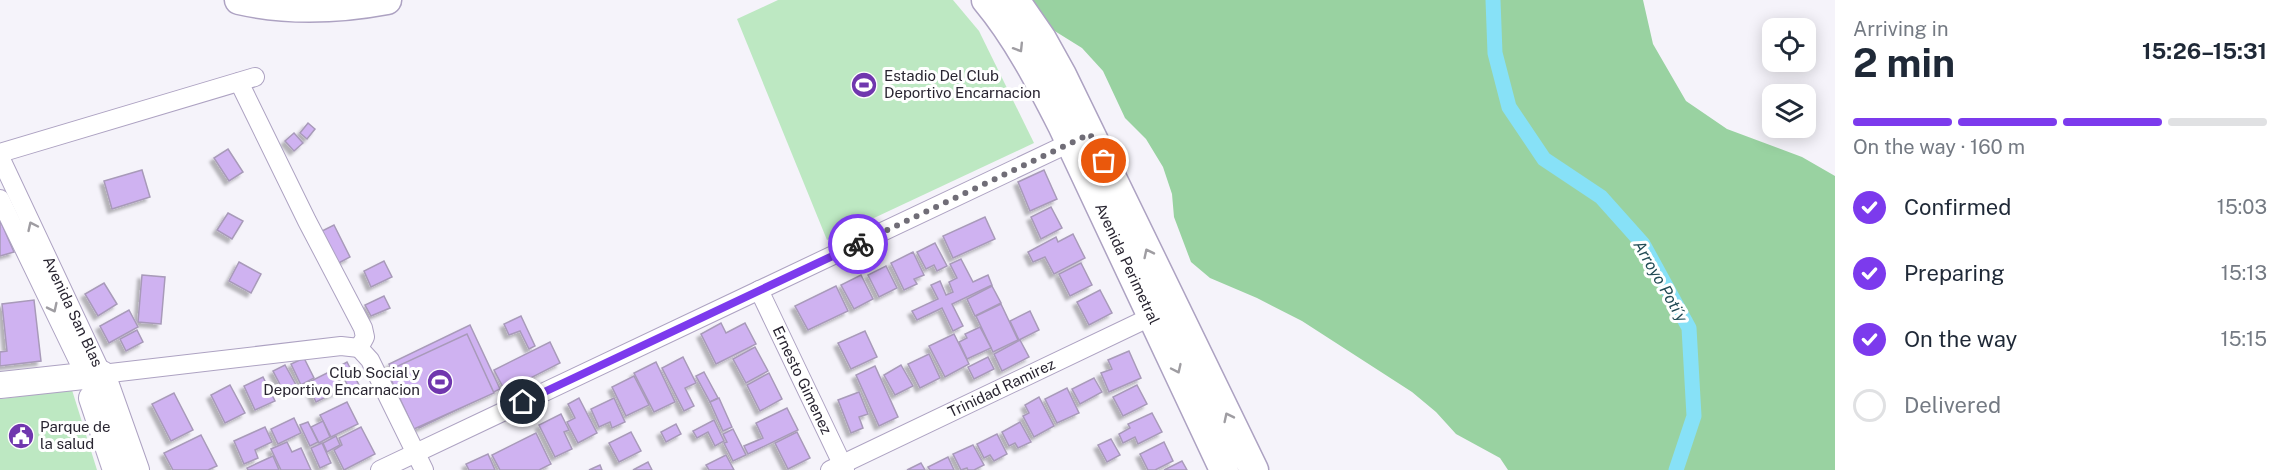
<!DOCTYPE html>
<html lang="en">
<head>
<meta charset="utf-8">
<style>
  :root { --surface:#fff; --page:#f6f6f7; --text:#1f2937; --muted:#747a83; --line:#e0e1e3; --accent:#7c3aed }
  body { margin:0; font-family:"Public Sans",sans-serif; background:var(--page); color:var(--text); height:100vh; display:flex; flex-direction:column; font-size:22px; white-space:nowrap }
  * { box-sizing:border-box; margin:0 }
  p { font-size:20px; color:var(--muted) }
  .icon { flex:none; width:33px; height:33px; fill:none; stroke:currentColor; stroke-width:2; stroke-linecap:round; stroke-linejoin:round }
  .map { position:relative; flex:1; overflow:hidden }
  .side { display:flex; flex-direction:column; background:var(--surface); width:450px }
  .side>* { flex:none }
  .tools { position:absolute; left:1762px; top:18px; display:grid; gap:12px }
  .tools a { display:grid; place-items:center; width:54px; height:54px; border-radius:12px; background:var(--surface); box-shadow:0 3px 15px #0003; font-size:30px }
  .pin { position:absolute; display:grid; place-items:center; width:51px; height:51px; color:#fff; margin:-26px; border:3px solid #fff; border-radius:50%; box-shadow:0 2px 6px #0007 }
  .courier { position:absolute; display:grid; place-items:center; width:60px; height:60px; margin:-30px; border:4px solid #7c3aed; border-radius:50%; background:#fff; color:#222; box-shadow:0 2px 8px #0007 }
  .head em { font-style:normal; font-weight:700 }
  .head div { display:flex; flex-direction:column-reverse }
  .head { display:flex; align-items:center; justify-content:space-between; height:102px; padding:0 18px }
  h1 { font-size:39px; font-weight:700; line-height:45px }
  .bar { display:grid; grid-template-columns:repeat(4,1fr); gap:9px 6px; align-content:center; height:72px; padding:0 18px }
  .bar i { height:8px; border-radius:4px; background:var(--line) }
  .bar .current { background:var(--accent) }
  .bar p { grid-column:span 4 }
  ol { padding:0 18px; list-style:none }
  li { display:flex; align-items:center; gap:18px; height:66px }
  li p { margin-inline-start:auto }
  li .icon { padding:6px; border-radius:50%; background:var(--accent); color:#fff; stroke-width:4 }
  li:last-child { color:var(--muted) }
  li i { width:33px; height:33px; border:3px solid var(--line); border-radius:50% }
  main { display:flex; flex:1; min-height:0 }
  .map>svg:first-child { display:block }
</style>
</head>
<body>
<main>
<div class="map">
<svg width="1835" height="470" viewBox="0 0 1835 470">
  <defs>
    <filter id="shadow"><feDropShadow dx="-4" dy="4" stdDeviation="1.5" flood-color="#0004"/></filter>
  </defs>
  <rect width="100%" height="100%" fill="#f5f3fa"/>
  <g fill="#bde8c2">
    <polygon points="778,0 953,0 979,31 1034,143 827,240 737,19"/>
    <polygon points="72,390 97,470 0,470 0,399"/>
  </g>
  <polygon fill="#99d2a1" points="1025,0 1643,0 1653,44 1686,101 1727,129 1802,157 1835,176 1835,470 1508,470 1500,458 1456,434 1436,412 1412,392 1302,321 1257,298 1210,278 1191,262 1174,217 1172,194 1163,167 1146,139 1125,118 1103,71 1082,48 1037,20"/>
  <g fill="none" stroke-linecap="round" stroke-linejoin="round">
    <polyline stroke="#87e1f7" stroke-width="15" points="1493,0 1495,53 1509,107 1544,159 1601,197 1643,244 1689,328 1694,416 1676,470"/>
  </g>
  <g fill="#cfb2f1" stroke="#a89ab9" stroke-width="1.5" filter="url(#shadow)">
    <polygon points="308,123 315,129 307,139 300,133"/>
    <polygon points="294,133 303,143 294,151 285,141"/>
    <polygon points="228,149 243,172 229,181 214,158"/>
    <polygon points="142,170 150,197 112,209 104,181"/>
    <polygon points="1044,170 1057,199 1030,211 1018,182"/>
    <polygon points="1051,207 1062,228 1041,239 1031,217"/>
    <polygon points="228,213 243,221 232,239 217,230"/>
    <polygon points="985,217 995,239 953,258 943,236"/>
    <polygon points="0,220 14,252 0,256"/>
    <polygon points="334,225 350,257 335,265 318,233"/>
    <polygon points="1073,234 1085,258 1054,274 1045,257 1033,262 1028,252 1056,237 1058,242"/>
    <polygon points="935,243 947,266 937,271 934,265 926,269 917,252"/>
    <polygon points="913,252 924,275 914,279 917,284 904,290 891,263"/>
    <polygon points="961,259 973,282 988,275 992,285 952,304 963,326 953,331 942,308 917,320 912,311 938,299 931,285 940,281 946,295 953,292 949,282 957,278 950,264"/>
    <polygon points="384,261 392,277 371,287 364,271"/>
    <polygon points="239,262 261,274 251,293 229,281"/>
    <polygon points="1081,263 1092,285 1070,296 1059,274"/>
    <polygon points="886,266 897,288 879,297 868,275"/>
    <polygon points="142,275 165,277 161,324 138,322"/>
    <polygon points="861,275 873,299 854,309 841,285"/>
    <polygon points="104,283 117,304 98,316 85,294"/>
    <polygon points="836,286 848,311 808,330 795,306"/>
    <polygon points="992,286 1001,303 975,316 967,299"/>
    <polygon points="1100,290 1112,313 1089,325 1077,302"/>
    <polygon points="384,296 390,308 371,316 365,305"/>
    <polygon points="34,300 41,361 0,366 0,352 7,351 2,304"/>
    <polygon points="1001,304 1018,340 993,352 976,316"/>
    <polygon points="129,310 138,327 109,343 100,326"/>
    <polygon points="1030,311 1039,330 1019,340 1010,321"/>
    <polygon points="521,316 535,346 529,349 520,331 509,335 504,324"/>
    <polygon points="721,323 726,333 745,323 756,344 716,364 701,334"/>
    <polygon points="470,325 500,389 419,428 389,364"/>
    <polygon points="980,327 991,348 967,359 959,342 967,338 965,334"/>
    <polygon points="137,330 143,342 126,351 120,339"/>
    <polygon points="865,331 877,357 851,369 838,343"/>
    <polygon points="467,334 494,393 414,429 387,371"/>
    <polygon points="954,334 969,364 945,377 929,346"/>
    <polygon points="1020,340 1029,357 1002,371 994,354"/>
    <polygon points="550,342 560,363 505,391 494,370"/>
    <polygon points="755,347 768,371 746,383 733,359"/>
    <polygon points="1129,351 1141,378 1109,392 1101,373 1112,369 1108,360"/>
    <polygon points="929,354 940,378 920,388 908,364"/>
    <polygon points="683,357 696,383 685,388 694,406 684,411 662,368"/>
    <polygon points="988,357 994,369 974,379 968,367"/>
    <polygon points="304,358 314,378 301,385 291,364"/>
    <polygon points="347,362 359,385 350,390 338,367"/>
    <polygon points="656,362 675,402 654,412 634,373"/>
    <polygon points="285,365 296,385 284,392 273,371"/>
    <polygon points="901,365 913,386 895,395 884,375"/>
    <polygon points="875,366 898,417 879,426 856,375"/>
    <polygon points="331,371 340,390 316,402 307,383"/>
    <polygon points="704,372 718,398 710,402 696,376"/>
    <polygon points="769,373 782,399 760,411 747,385"/>
    <polygon points="634,376 649,405 626,416 612,387"/>
    <polygon points="263,377 275,401 255,410 244,386"/>
    <polygon points="1094,378 1102,392 1080,404 1072,389"/>
    <polygon points="230,385 245,413 225,423 211,395"/>
    <polygon points="1137,385 1147,404 1123,416 1113,397"/>
    <polygon points="1067,388 1079,413 1057,423 1045,399"/>
    <polygon points="859,392 868,414 859,417 863,428 851,433 838,400"/>
    <polygon points="174,393 193,430 171,441 152,404"/>
    <polygon points="1039,397 1054,426 1034,437 1023,416 1029,413 1025,405"/>
    <polygon points="579,398 597,433 578,443 567,422 575,418 568,404"/>
    <polygon points="614,398 625,422 612,428 610,422 599,427 591,409"/>
    <polygon points="719,398 732,427 723,431 710,402"/>
    <polygon points="347,402 358,424 331,437 320,415"/>
    <polygon points="787,408 798,430 748,454 744,446 763,438 756,423"/>
    <polygon points="1152,413 1162,432 1138,444 1135,437 1123,443 1119,434 1130,428 1128,424"/>
    <polygon points="561,414 569,430 564,432 572,449 555,457 539,425"/>
    <polygon points="294,418 301,433 278,444 271,429"/>
    <polygon points="714,420 724,441 715,446 708,432 697,438 693,431"/>
    <polygon points="323,421 330,437 319,443 311,427"/>
    <polygon points="308,422 318,442 310,446 300,425"/>
    <polygon points="1020,422 1031,442 1018,448 1015,443 1009,446 1002,432"/>
    <polygon points="676,424 681,434 666,442 661,432"/>
    <polygon points="265,427 272,442 255,450 258,458 244,464 234,441"/>
    <polygon points="361,427 375,454 344,470 334,450 342,445 339,438"/>
    <polygon points="733,429 746,455 733,461 724,443 727,442 723,434"/>
    <polygon points="631,432 641,451 619,462 609,443"/>
    <polygon points="797,432 810,458 788,469 775,443"/>
    <polygon points="536,433 551,464 539,470 500,470 492,455"/>
    <polygon points="997,434 1007,454 994,461 990,455 984,458 977,444"/>
    <polygon points="201,435 217,466 208,470 173,470 164,453"/>
    <polygon points="336,436 340,445 327,452 323,443"/>
    <polygon points="1111,439 1120,455 1107,462 1098,445"/>
    <polygon points="287,442 292,452 301,448 311,470 281,470 271,449"/>
    <polygon points="1164,442 1173,461 1155,470 1148,470 1140,454"/>
    <polygon points="322,443 331,463 320,468 311,448"/>
    <polygon points="973,445 984,465 974,470 968,470 967,468 961,470 953,454"/>
    <polygon points="488,454 495,470 469,470 466,464"/>
    <polygon points="726,455 734,470 709,470 706,465"/>
    <polygon points="273,456 279,470 248,470 247,468"/>
    <polygon points="948,457 954,470 930,470 928,467"/>
    <polygon points="1182,461 1187,470 1164,470"/>
    <polygon points="648,462 652,470 633,470"/>
    <polygon points="921,463 925,470 907,470"/>
    <polygon points="600,465 602,470 589,470"/>
  </g>
  <g fill="none" stroke-linecap="round" stroke-linejoin="round">
    <g stroke="#ada2c2" stroke-width="20">
      <g id="street">
        <polyline points="239,82 307,221 363,328 365,337 359,348"/>
        <polyline points="0,153 255,77"/>
        <path id="s1" d="M0,157L102,374L341,346L359,348"/>
        <polyline points="0,199 85,375"/>
        <path id="s2" d="M759,290L845,470"/>
        <polyline points="359,348 370,360 424,470"/>
        <polyline points="380,470 1078,139"/>
        <path id="s3" d="M830,470L1161,312"/>
      </g>
    </g>
    <g stroke="#ada2c2" stroke-width="28">
      <g id="secondary">
        <polyline points="0,385 102,374 136,470"/>
        <polyline points="92,398 116,470"/>
      </g>
    </g>
    <g stroke="#ada2c2" stroke-width="31">
      <g id="primary">
        <path d="M239,0C288,11 339,9 387,0"/>
        <path id="s4" d="M986,0C1017,37 1040,82 1062,125L1224,470"/>
        <polyline points="1015,0 1042,39 1062,75 1254,470"/>
      </g>
    </g>
    <use href="#street" stroke="#fff" stroke-width="18"/>
    <use href="#secondary" stroke="#fff" stroke-width="26"/>
    <use href="#primary" stroke="#fff" stroke-width="28"/>
  </g>
  <defs><path id="oneway-chevron" d="M-2-3.5L2.5 0L-2 3.5" fill="none" stroke-width="1.6" stroke-linecap="round" stroke-linejoin="round" transform="scale(1.5)"/></defs>
  <g stroke="#9f9da2">
    <use href="#oneway-chevron" transform="translate(1019 48) rotate(58)"/>
    <use href="#oneway-chevron" transform="translate(32 226) rotate(-115)"/>
    <use href="#oneway-chevron" transform="translate(1148 253) rotate(-116)"/>
    <use href="#oneway-chevron" transform="translate(53 308) rotate(64)"/>
    <use href="#oneway-chevron" transform="translate(1177 369) rotate(65)"/>
    <use href="#oneway-chevron" transform="translate(1228 417) rotate(-116)"/>
  </g>
  <g fill="none" stroke-linecap="round" stroke-linejoin="round">
    <polyline stroke="#706d77" stroke-width="6" stroke-dasharray="0 10.8" points="858,244 1090,134 1104,161"/>
    <polyline stroke="#7c3aed" stroke-width="8" points="523,402 858,244"/>
  </g>
  <defs>
    <g id="stadium-disc" transform="scale(1.35)"><circle r="9.5" fill="#7037ae" stroke="#fff"/><path d="M0-5a6.5 5 0 1 0 0 10a6.5 5 0 1 0 0-10ZM-3.5-1.8h7v3.6h-7Z" fill="#fff"/></g>
    <g id="civic-disc" transform="scale(1.35)"><circle r="9.5" fill="#7037ae" stroke="#fff"/><path d="M-.6-6.5H3V-4.5H.6V-3L4-1V1h2V6H-6V1h2V-1L-.6-3ZM-1.2 2.5V6h2.4V2.5Z" fill="#fff"/></g>
  </defs>
  <g fill-rule="evenodd">
    <use href="#stadium-disc" x="864" y="85"/>
    <use href="#stadium-disc" x="440" y="382"/>
    <use href="#civic-disc" x="21" y="436"/>
  </g>
  <g text-anchor="middle" stroke-width="6" stroke-linejoin="round" paint-order="stroke">
    <g font-size="15" fill="#292531" stroke="#fff" text-anchor="start">
      <text x="884" y="81">Estadio Del Club<tspan x="884" dy="17">Deportivo Encarnacion</tspan></text>
      <text x="420" y="378" text-anchor="end">Club Social y<tspan x="420" dy="17">Deportivo Encarnacion</tspan></text>
      <text x="40" y="432">Parque de<tspan x="40" dy="17">la salud</tspan></text>
    </g>
    <g font-size="15" fill="#292531" stroke="#fff">
      <text dy="5" stroke="none"><textPath href="#s4" startOffset="300">Avenida Perimetral</textPath></text>
      <text dy="5" stroke="none"><textPath href="#s1" startOffset="171">Avenida San Blas</textPath></text>
      <text dy="5" stroke="none"><textPath href="#s2" startOffset="100">Ernesto Gimenez</textPath></text>
      <text dy="5" stroke="none"><textPath href="#s3" startOffset="190">Trinidad Ramirez</textPath></text>
    </g>
    <g font-size="16" font-style="italic" fill="#224b55" stroke="#fff">
      <text transform="translate(1661 281) rotate(60)" y="6">Arroyo Poti´y</text>
    </g>
  </g>
</svg>
<div class="tools">
<a><svg class="icon" aria-label="locate" viewBox="0 0 24 24"><circle cx="12" cy="12" r="6"/><path d="M12 2v4M12 18v4M2 12h4M18 12h4"/></svg></a>
<a><svg class="icon" aria-label="layers" viewBox="0 0 24 24"><path d="M12 4l9 5-9 5-9-5zM3 14l9 5 9-5"/></svg></a>
</div>
<div class="pin" style="left:1104px;top:161px;background:#ea580c"><svg class="icon" aria-label="bag" viewBox="0 0 24 24"><path d="M5 8h14l-1 12H6zM9 8a3 3 0 0 1 6 0"/></svg></div>
<div class="pin" style="left:523px;top:402px;background:#1f2937"><svg class="icon" aria-label="home" viewBox="0 0 24 24"><path d="M3 11l9-7 9 7M6 9v11h12V9"/></svg></div>
<div class="courier" style="left:858px;top:244px"><svg class="icon" aria-label="bike" viewBox="0 0 24 24"><circle cx="6" cy="16" r="4"/><circle cx="18" cy="16" r="4"/><path d="M6 16l4-8h5l3 8M10 8l3 8H6M13 5h3"/></svg></div>
</div>
<section class="side">
<div class="head"><div><h1>2 min</h1><p>Arriving in</p></div><em>15:26–15:31</em></div>
<div class="bar"><i class="current"></i><i class="current"></i><i class="current"></i><i></i><p>On the way · 160 m</p></div>
<ol>
<li><svg class="icon" aria-label="check" viewBox="0 0 24 24"><path d="M5 12l5 5 9-10"/></svg>Confirmed<p>15:03</p></li>
<li><svg class="icon" aria-label="check" viewBox="0 0 24 24"><path d="M5 12l5 5 9-10"/></svg>Preparing<p>15:13</p></li>
<li><svg class="icon" aria-label="check" viewBox="0 0 24 24"><path d="M5 12l5 5 9-10"/></svg>On the way<p>15:15</p></li>
<li><i></i>Delivered</li>
</ol>
</section>
</main>
</body>
</html>
